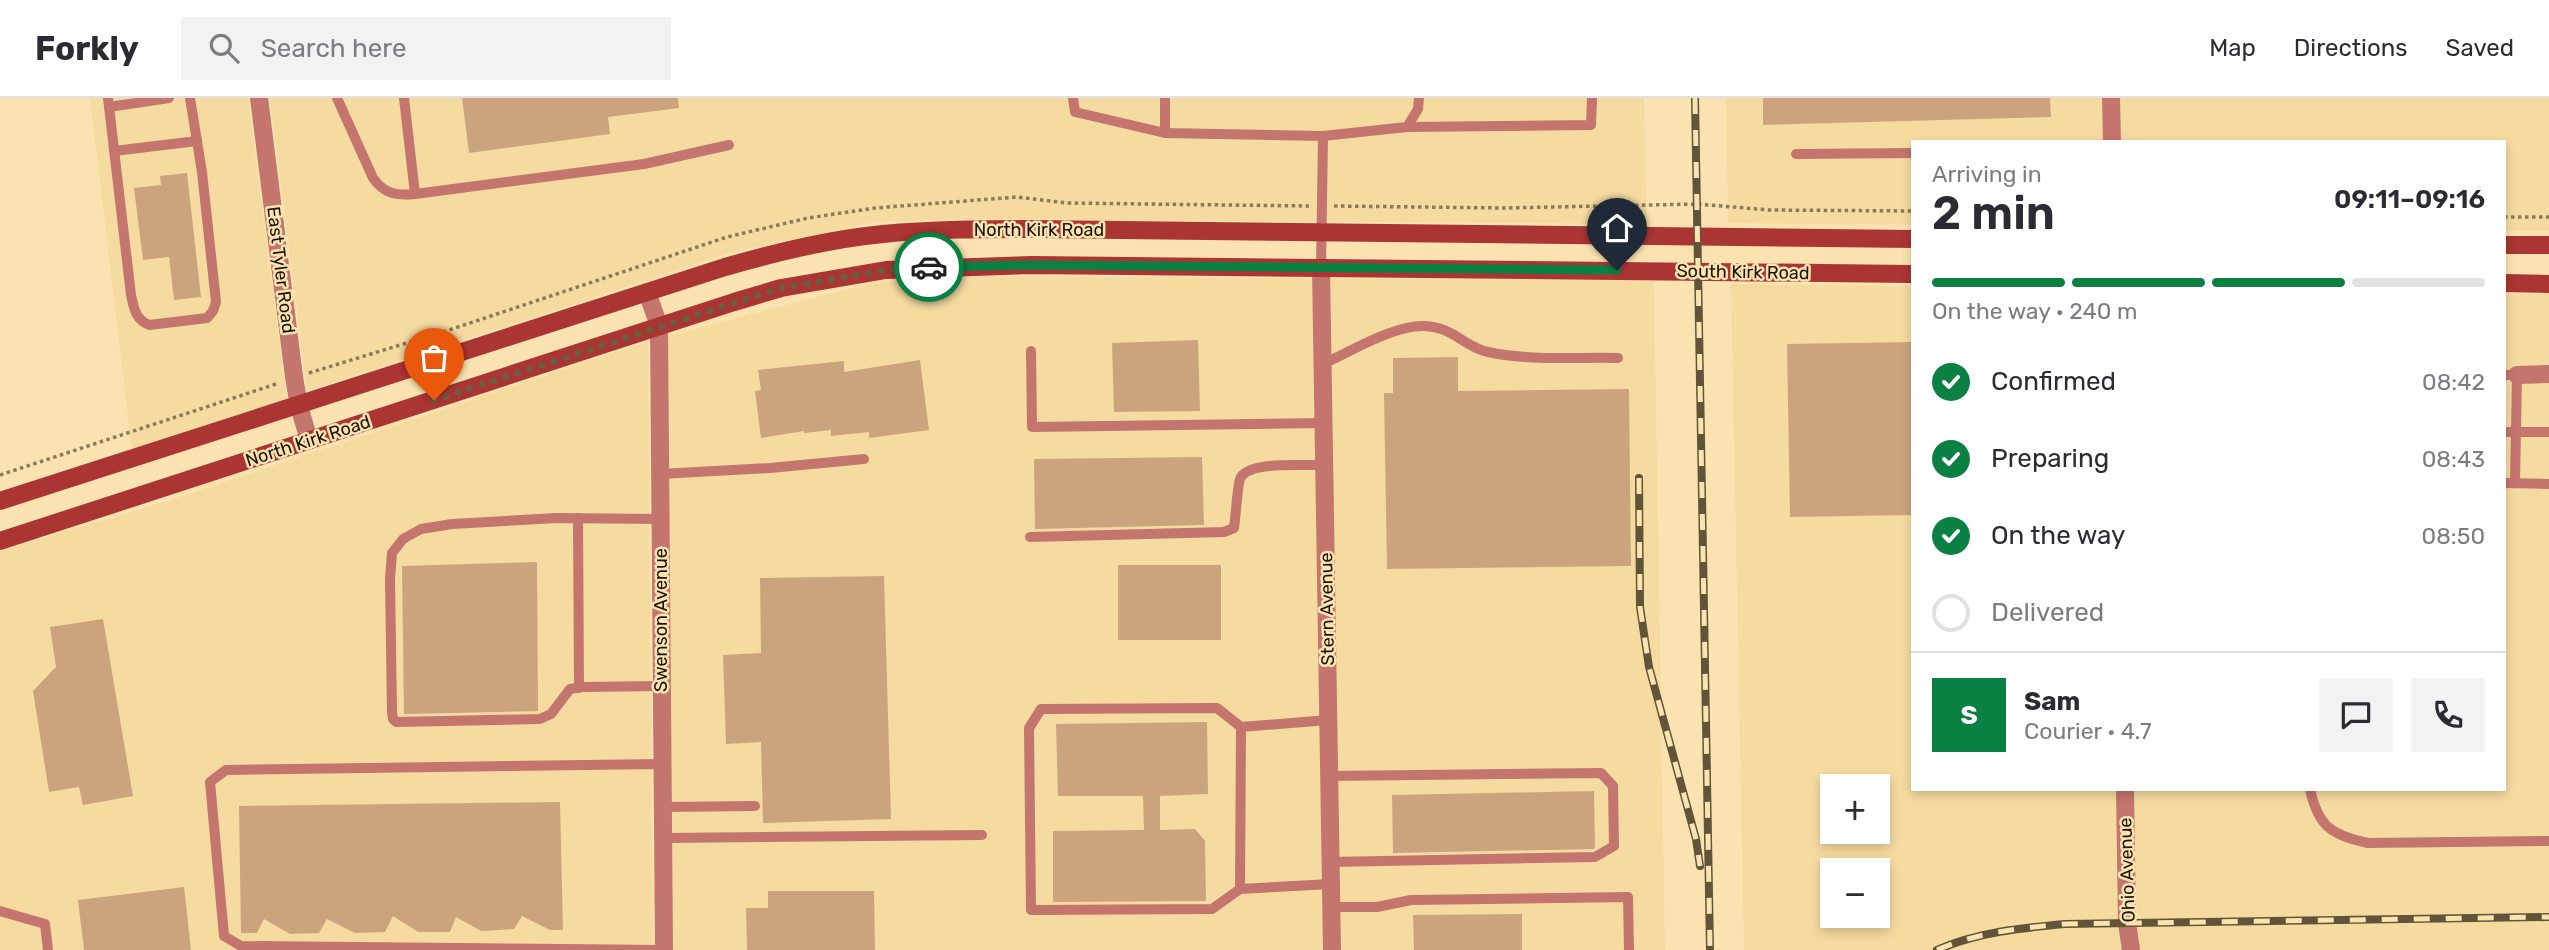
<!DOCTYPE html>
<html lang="en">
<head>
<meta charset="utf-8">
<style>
  :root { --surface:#fff; --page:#f2f2f3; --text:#2b2b33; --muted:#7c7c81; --line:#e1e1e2; --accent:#0b8043 }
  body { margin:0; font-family:Rubik,sans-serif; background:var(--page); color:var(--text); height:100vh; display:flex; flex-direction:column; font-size:26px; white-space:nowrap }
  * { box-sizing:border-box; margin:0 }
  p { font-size:23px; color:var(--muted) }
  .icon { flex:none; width:38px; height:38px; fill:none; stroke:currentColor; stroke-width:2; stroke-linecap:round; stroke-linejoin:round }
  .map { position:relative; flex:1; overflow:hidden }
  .side { position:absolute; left:1911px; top:42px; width:595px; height:651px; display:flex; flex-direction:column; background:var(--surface); border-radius:0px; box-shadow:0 4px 10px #0003 }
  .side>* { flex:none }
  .fabs { position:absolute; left:1820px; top:676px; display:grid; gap:14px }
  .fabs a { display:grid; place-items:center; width:70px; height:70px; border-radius:0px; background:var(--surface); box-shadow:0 4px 10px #0003; font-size:35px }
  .pin { position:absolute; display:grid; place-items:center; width:60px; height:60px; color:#fff; margin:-72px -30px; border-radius:50% 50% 50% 0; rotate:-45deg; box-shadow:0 0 7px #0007 }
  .pin .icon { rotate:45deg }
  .courier { position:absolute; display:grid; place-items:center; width:70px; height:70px; margin:-35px; border:5px solid #0b8043; border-radius:50%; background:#fff; color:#222; box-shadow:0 2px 9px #0007 }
  .head em { font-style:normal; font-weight:600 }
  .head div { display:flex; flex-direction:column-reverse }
  .head { display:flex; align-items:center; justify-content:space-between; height:119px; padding:0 21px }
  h1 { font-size:46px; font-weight:600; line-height:52px }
  .bar { display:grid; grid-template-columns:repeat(4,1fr); gap:10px 7px; align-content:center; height:84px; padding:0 21px }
  .bar i { height:9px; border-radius:5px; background:var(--line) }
  .bar .current { background:var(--accent) }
  .bar p { grid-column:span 4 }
  .line { display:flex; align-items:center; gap:18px; padding:0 21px; border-top:2px solid var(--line) }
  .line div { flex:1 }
  .round { display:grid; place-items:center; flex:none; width:74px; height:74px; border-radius:0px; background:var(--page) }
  ol { padding:0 21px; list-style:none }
  li { display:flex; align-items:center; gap:21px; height:77px }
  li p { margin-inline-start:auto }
  li .icon { padding:7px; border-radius:50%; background:var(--accent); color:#fff; stroke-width:4 }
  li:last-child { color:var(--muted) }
  li i { width:38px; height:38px; border:4px solid var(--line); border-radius:50% }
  header { display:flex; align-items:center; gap:42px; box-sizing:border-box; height:98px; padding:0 35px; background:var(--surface); border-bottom:2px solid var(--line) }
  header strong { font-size:33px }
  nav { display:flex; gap:38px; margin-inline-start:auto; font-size:24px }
  .search { width:490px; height:63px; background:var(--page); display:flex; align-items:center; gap:18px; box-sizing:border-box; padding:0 24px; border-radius:0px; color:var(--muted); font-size:26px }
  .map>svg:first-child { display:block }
</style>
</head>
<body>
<header>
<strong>Forkly</strong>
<div class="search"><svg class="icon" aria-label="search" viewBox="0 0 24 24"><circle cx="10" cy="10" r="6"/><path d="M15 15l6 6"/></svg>Search here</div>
<nav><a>Map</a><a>Directions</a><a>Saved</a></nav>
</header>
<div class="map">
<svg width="2549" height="852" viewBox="0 0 2549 852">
  <rect width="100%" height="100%" fill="#fbe3b1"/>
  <g fill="#f6dba1" fill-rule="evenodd">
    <polygon points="90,0 248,0 287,304 132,353"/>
    <polygon points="270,0 1644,0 1647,126 961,121 875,124 733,154 307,293"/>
    <polygon points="1726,0 2549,0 2549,133 2504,133 2504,44 1913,44 1913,127 1728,125"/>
    <polygon points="983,178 1654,183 1665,852 672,852 667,238 871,185"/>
    <path d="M1731,186L1913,188V691H2504V194H2549V852H1744ZM1832,688H1878V733H1832ZM1832,772H1878V817H1832Z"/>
    <polygon points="648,243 653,852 0,852 0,453 167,403"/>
  </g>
  <g fill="#cba47e">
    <polygon points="462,0 678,0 679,10 608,19 610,36 469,55"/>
    <polygon points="1763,0 2050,0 2051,19 1763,27"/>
    <polygon points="187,75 201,199 174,202 169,159 143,162 134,90 161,87 160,78"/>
    <polygon points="1198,242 1200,313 1114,314 1112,245"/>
    <polygon points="1913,244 1913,417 1790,419 1787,246"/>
    <polygon points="1458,259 1458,293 1629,291 1631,468 1387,471 1384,295 1393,295 1393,260"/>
    <polygon points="920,262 929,332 869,340 869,334 831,338 831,332 804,335 804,333 761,340 755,293 761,292 758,272 844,263 844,274"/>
    <polygon points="1202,359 1204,427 1035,431 1034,361"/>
    <polygon points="537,464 538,613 404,616 402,468"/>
    <rect x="1118" y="467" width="103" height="75"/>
    <polygon points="884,478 891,721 763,725 761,644 726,646 723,557 761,555 760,480"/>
    <polygon points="103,521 133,698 83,707 79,689 49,694 33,593 56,569 50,529"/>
    <polygon points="1207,624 1208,696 1160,698 1160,732 1195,731 1205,743 1206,803 1053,804 1053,733 1144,732 1143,698 1058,698 1056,626"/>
    <polygon points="1594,693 1595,750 1593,751 1393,755 1392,697"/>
    <polygon points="560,704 563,832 550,832 522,818 514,831 481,833 456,819 450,834 418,834 393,818 385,834 355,835 327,821 319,835 290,836 264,821 257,835 241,835 239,708"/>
    <polygon points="184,789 191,852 84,852 78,802"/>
    <polygon points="768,793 874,793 875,852 747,852 746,810 768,810"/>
    <polygon points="1522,816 1522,852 1414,852 1413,817"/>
  </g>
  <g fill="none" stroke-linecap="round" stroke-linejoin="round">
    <g stroke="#8a7a59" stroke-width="3.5" stroke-dasharray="3.5 3.5" stroke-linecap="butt">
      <polyline points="1334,108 1504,110 1697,106 1769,112 1913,113"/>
      <polyline points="2504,119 2549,119"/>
      <polyline points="309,275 449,232 727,139 808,120 875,110 1017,99 1067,105 1309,108"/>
      <polyline points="0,377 279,285"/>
    </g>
    <g stroke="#c4756e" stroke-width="10">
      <path d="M108,0L131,197C134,210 135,221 149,227L207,220L213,213L216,204L202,74L190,0"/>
      <path d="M337,0L373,80C384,96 397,98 415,96L644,66L729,47"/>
      <polyline points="404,0 415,96"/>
      <polyline points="1073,0 1075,14 1165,35 1323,38 1321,170"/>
      <polyline points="1165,0 1165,35"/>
      <polyline points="109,9 169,0"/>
      <polyline points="1407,29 1591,27 1592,0"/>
      <polyline points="1323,38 1407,29 1418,11 1419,0"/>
      <polyline points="114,53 197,43"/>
      <polyline points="1796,56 1913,55"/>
      <polyline points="1031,253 1032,329 1324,325"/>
      <path d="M1323,266C1350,254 1394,227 1424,228C1454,229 1464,249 1488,254C1529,263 1575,259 1618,260"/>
      <polyline points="2504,277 2517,277 2515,385"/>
      <polyline points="2504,334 2549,334"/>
      <polyline points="660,376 770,370 864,361"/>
      <polyline points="2504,385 2549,386"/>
      <polyline points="578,420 579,590"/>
      <polyline points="660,421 556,420 452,426 421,431 403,441 392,455 390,481 392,614 393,621 396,624 540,621 551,616 570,591 582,589 661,588"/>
      <path d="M1030,439L1224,434L1234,430C1236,417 1237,391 1240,381C1247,362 1306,368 1324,367"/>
      <polyline points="1328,622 1241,629 1240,791 1331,786"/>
      <polyline points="662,666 226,672 210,684 224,838 241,848 664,852"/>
      <polyline points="1329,678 1601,675 1613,688 1614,748 1595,759 1331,764"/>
      <path d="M2310,691C2318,729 2332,737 2368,745L2549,743"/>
      <polyline points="663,709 755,708"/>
      <polyline points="663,740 982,737"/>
      <polyline points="1240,791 1212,811 1031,812 1029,630 1041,611 1217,610 1241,629"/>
      <polyline points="1332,809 1377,809 1411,802 1628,799 1629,852"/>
      <polyline points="0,813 45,826 48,852"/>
    </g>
    <g stroke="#c4756e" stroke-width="18">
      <polyline points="2111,0 2112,44"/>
      <polyline points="1321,170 1332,852"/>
      <polyline points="647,194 659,228 664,852"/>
      <polyline points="2517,277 2549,276"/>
      <polyline points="2125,691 2127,825 2131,852"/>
    </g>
    <polyline stroke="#c4756e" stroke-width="18" points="259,0 294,279 299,308 309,342"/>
    <g stroke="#aa3533" stroke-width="18">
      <polyline points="2504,147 2549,147"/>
      <polyline points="2504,185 2549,186"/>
      <path d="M0,403L725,169C777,154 829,141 883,136C933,131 983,131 1034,131L1913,141"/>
      <polyline points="0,443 734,204 781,190 886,172 1031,167 1913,176"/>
    </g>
    <g stroke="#615438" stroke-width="8">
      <g id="rail">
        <polyline points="1695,0 1710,852"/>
        <polyline points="1639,380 1640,509 1649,569 1696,741 1700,768"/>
        <path d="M1937,852C1978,834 2021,830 2065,826L2549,819"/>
      </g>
    </g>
    <use href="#rail" stroke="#fbe3b1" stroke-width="5" stroke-dasharray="16" stroke-linecap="butt"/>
  </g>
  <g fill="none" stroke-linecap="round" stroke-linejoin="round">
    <polyline stroke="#6b5d40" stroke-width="7" stroke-dasharray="0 12.6" points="434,302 781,190 886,172 929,169"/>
    <polyline stroke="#0b8043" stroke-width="9" points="929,169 1031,167 1617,172"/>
  </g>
  <g text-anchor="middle" stroke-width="5" stroke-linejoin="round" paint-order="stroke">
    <g font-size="18" fill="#1d1503" stroke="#fbe3b1">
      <text x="1039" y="138">North Kirk Road</text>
      <text transform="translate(281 172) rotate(83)" y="6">East Tyler Road</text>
      <text transform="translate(1743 174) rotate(1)" y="6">South Kirk Road</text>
      <text transform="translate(308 343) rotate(-18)" y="6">North Kirk Road</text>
      <text transform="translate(1327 511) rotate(-91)" y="6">Stern Avenue</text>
      <text transform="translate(661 522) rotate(-90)" y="6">Swenson Avenue</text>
      <text transform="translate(2127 772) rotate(-92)" y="6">Ohio Avenue</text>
    </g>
  </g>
</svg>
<div class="fabs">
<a>+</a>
<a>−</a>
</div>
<div class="pin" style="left:434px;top:302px;background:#ea580c"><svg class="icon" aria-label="bag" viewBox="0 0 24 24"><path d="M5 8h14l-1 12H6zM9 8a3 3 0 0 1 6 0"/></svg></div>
<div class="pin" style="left:1617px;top:172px;background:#1f2937"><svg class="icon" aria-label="home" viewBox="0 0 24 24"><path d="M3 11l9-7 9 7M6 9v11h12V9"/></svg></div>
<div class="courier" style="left:929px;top:169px"><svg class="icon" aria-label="car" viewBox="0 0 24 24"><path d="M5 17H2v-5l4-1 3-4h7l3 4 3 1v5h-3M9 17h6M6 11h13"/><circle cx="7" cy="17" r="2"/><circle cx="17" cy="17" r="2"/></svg></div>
<section class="side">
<div class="head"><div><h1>2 min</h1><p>Arriving in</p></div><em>09:11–09:16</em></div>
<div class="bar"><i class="current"></i><i class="current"></i><i class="current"></i><i></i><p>On the way · 240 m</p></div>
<ol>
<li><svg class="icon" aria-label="check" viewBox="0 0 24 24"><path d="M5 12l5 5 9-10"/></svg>Confirmed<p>08:42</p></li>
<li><svg class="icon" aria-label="check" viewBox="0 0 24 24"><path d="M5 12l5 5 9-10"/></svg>Preparing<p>08:43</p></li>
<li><svg class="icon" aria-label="check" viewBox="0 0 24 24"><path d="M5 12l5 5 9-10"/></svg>On the way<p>08:50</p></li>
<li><i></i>Delivered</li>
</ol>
<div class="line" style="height:126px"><b class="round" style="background:var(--accent);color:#fff">S</b><div><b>Sam</b><p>Courier · 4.7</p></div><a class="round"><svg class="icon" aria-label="chat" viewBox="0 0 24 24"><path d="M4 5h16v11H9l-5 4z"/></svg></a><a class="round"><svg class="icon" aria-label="phone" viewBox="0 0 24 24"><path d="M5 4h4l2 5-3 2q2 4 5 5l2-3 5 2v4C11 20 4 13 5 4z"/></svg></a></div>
</section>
</div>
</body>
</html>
